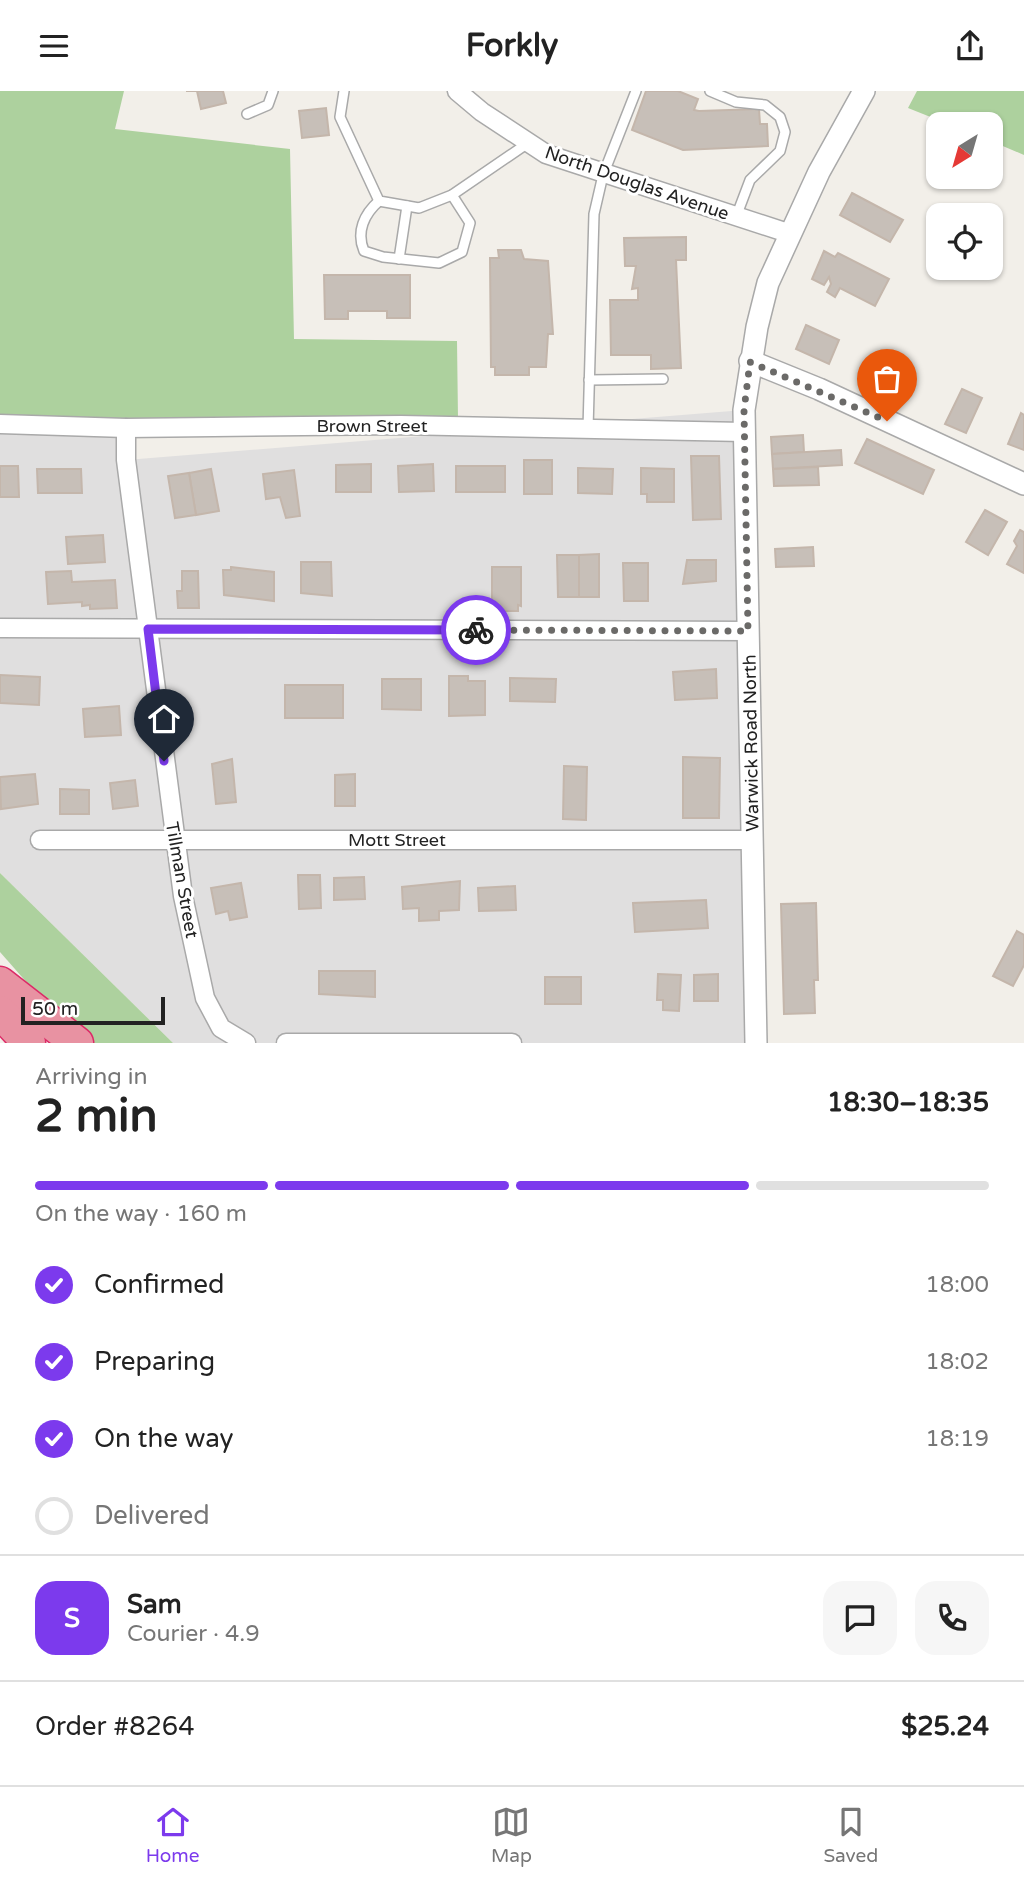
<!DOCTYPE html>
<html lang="en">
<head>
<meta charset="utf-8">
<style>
  :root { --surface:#fff; --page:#f6f6f6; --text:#222; --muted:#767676; --line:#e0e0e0; --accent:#7c3aed }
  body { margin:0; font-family:"Varela Round",sans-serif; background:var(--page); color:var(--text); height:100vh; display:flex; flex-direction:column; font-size:26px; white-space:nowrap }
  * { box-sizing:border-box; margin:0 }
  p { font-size:23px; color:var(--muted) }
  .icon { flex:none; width:38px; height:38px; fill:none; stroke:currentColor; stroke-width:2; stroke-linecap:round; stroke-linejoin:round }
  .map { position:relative; height:952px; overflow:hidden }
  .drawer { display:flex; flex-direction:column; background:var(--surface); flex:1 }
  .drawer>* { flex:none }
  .needle { width:46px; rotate:217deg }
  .buttons { position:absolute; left:926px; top:21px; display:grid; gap:14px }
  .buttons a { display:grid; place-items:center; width:77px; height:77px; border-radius:14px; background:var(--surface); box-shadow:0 2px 5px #0004; font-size:35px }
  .scale { position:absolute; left:21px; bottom:18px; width:144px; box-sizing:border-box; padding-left:7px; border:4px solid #222; border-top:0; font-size:19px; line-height:24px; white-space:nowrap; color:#222; -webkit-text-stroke:5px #fff; paint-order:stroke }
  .pin { position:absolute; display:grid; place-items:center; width:60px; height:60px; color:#fff; margin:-72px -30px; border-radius:50% 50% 50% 0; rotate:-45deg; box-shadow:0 0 7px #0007 }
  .pin .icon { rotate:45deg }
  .courier { position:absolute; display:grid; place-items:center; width:70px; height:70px; margin:-35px; border:5px solid #7c3aed; border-radius:50%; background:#fff; color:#222; box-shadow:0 2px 9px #0007 }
  .head em { font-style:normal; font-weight:800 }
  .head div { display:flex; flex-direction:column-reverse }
  .head { display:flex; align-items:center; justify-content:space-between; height:119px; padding:0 35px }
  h1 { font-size:46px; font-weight:800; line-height:52px }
  .bar { display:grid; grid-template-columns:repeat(4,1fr); gap:10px 7px; align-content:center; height:84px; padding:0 35px }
  .bar i { height:9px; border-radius:5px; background:var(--line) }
  .bar .selected { background:var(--accent) }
  .bar p { grid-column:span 4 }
  .line { display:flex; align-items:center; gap:18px; padding:0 35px; border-top:2px solid var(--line) }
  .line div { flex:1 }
  .round { display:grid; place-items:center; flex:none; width:74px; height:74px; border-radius:21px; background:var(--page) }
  ol { padding:0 35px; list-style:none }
  li { display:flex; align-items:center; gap:21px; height:77px }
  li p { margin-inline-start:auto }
  li .icon { padding:7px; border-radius:50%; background:var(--accent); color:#fff; stroke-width:4 }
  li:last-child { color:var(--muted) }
  li i { width:38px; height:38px; border:4px solid var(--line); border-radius:50% }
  header { display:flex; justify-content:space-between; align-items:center; height:91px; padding:0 35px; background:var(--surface); font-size:32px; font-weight:800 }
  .tabs { display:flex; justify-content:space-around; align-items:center; height:98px; border-top:2px solid var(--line); background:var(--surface); font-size:19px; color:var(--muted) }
  .tabs a { display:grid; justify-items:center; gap:4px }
  .tabs .selected { color:var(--accent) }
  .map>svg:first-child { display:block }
</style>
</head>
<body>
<header><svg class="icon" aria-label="menu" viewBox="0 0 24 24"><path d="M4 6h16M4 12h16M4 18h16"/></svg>Forkly<svg class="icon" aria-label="share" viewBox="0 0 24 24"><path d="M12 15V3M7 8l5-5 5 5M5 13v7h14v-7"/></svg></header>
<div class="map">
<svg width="1024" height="952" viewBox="0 0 1024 952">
  <rect width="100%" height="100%" fill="#f2efe9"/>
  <polygon fill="#e0dfdf" points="744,319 755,952 173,952 0,782 0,333 126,337 126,369"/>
  <g fill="#add19e">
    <polygon points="0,0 124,0 115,38 290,58 294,248 457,250 458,328 0,336"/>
    <polygon points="917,0 1024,0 1024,64 991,50 990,33 948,33 908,17"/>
    <polygon points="0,782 173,952 80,952 0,861"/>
  </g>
  <g fill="#c7bfb8" stroke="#c4b6ab" stroke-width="2">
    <polygon points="186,0 223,0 226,12 201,18 197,0"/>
    <polygon points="646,0 678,0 698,8 694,19 699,20 759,18 760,33 767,33 768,55 683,59 632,39"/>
    <polygon points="326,17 329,44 302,47 299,20"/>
    <polygon points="852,102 903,129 890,151 840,124"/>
    <polygon points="686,146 686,169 676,169 681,277 651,278 651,264 611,264 610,209 638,209 638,197 632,198 636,175 625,175 624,147"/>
    <polygon points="498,159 521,159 524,168 548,170 553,243 548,243 546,276 529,276 529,284 495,284 495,276 491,276 490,167 499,167"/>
    <polygon points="824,160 835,166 838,162 889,188 875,215 840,197 835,206 827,201 831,193 829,186 824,194 812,188"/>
    <polygon points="324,184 410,184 410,227 387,227 387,220 348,220 348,228 325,228"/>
    <polygon points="806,234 839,249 829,273 796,258"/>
    <polygon points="962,298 982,307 966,342 945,333"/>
    <polygon points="1021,322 1024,324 1024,359 1008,353"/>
    <polygon points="803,344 804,361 772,363 771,346"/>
    <polygon points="867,348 934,379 923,403 855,372"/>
    <polygon points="841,359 842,374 773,378 772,363"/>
    <polygon points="691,365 719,365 721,428 693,429"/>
    <rect x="524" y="369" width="28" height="34"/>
    <polygon points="371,373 371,401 336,401 336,374"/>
    <polygon points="433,373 434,400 399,401 398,375"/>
    <polygon points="0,375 18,375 19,406 0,406"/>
    <rect x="456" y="375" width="49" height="26"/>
    <polygon points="818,376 819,394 774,395 773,378"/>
    <polygon points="578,377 613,378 612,403 578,402"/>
    <polygon points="641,377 674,378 674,411 647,411 647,403 641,403"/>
    <polygon points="37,378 81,378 82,402 38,402"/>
    <polygon points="211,378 219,420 196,424 189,382"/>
    <polygon points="294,379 300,425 286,427 280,406 266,408 263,383"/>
    <polygon points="189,382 196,424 175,427 168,385"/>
    <polygon points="985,419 1007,431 988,464 966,451"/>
    <polygon points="1020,439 1024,441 1024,482 1007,473 1017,455 1014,450"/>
    <polygon points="103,444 105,471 68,473 66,446"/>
    <polygon points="813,456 814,475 776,476 775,458"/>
    <polygon points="599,463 599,506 579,506 579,464"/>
    <polygon points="557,464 579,464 579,506 558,506"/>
    <polygon points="687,469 716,469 716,490 683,493"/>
    <polygon points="301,471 331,471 332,505 301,502"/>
    <polygon points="623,472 648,472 648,510 624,510"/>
    <polygon points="231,476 274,481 274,510 224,504 223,479 231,479"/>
    <polygon points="492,476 521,476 521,515 518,514 518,520 496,520 496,515 492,515"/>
    <polygon points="71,480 72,491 115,489 117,517 90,518 90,514 82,515 82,511 48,513 46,481"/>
    <polygon points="182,480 198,480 199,517 178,517 177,500 182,500"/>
    <polygon points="716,578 717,607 675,609 673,581"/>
    <polygon points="0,584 40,586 39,614 0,612"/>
    <polygon points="449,585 468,585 468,590 485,590 485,624 449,625"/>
    <polygon points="510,587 556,588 555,611 510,610"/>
    <polygon points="382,588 421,588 421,619 382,618"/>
    <rect x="285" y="594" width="58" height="33"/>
    <polygon points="119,615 121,644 85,646 83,618"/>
    <polygon points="683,666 720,667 719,727 683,727"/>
    <polygon points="232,668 236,711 216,713 212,673"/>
    <polygon points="564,675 587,676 586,729 563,728"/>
    <polygon points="35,683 38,713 1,718 0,686"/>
    <polygon points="355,683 355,715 335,715 335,684"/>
    <polygon points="135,689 138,715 113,718 110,692"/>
    <polygon points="60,698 89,699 89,723 60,723"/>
    <polygon points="298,784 320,784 321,817 299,818"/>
    <polygon points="364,786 365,808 334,809 334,787"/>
    <polygon points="460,790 459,819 439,820 439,829 419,830 419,817 403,818 402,796"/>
    <polygon points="241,792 247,826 230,829 228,820 216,823 211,797"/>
    <polygon points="515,795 516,819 479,820 478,797"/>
    <polygon points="706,809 708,837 635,841 633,812"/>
    <polygon points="816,812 818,889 814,889 815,922 784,923 781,813"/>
    <polygon points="1017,840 1024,844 1024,874 1013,895 993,885"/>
    <polygon points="319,880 375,880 375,906 319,903"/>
    <polygon points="658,883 681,884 679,920 663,919 663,909 657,909"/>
    <polygon points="718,883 718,910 694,910 694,884"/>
    <rect x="545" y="886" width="36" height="27"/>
  </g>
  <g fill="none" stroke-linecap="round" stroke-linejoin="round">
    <g stroke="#a9a9a9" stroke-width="12">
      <g id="service">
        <polyline points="344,0 340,26 379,110 419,117 452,104 528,52"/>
        <polyline points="710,0 736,11 765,14 780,26 785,41 780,60 750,89 736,126"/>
        <polyline points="247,23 268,14 273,0"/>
        <path d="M379,110C364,123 356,141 364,160L383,166L439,172L462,161L470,132L452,104"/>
        <polyline points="399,168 407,115"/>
        <polyline points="589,289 663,288"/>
        <polyline points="588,338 594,123 603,84 636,0"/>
      </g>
    </g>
    <g stroke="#a9a9a9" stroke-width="21">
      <g id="minor">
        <polyline points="457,0 482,21 546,63 791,143"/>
        <polyline points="0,333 126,337 401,334 744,341"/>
        <polyline points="126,337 126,369 183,805 205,907 221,937 246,952"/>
        <polyline points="0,537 748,540"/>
        <polyline points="40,749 753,749"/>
        <polyline points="286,952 512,952"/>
      </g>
    </g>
    <g stroke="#a9a9a9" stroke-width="24">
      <g id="tertiary">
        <polyline points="750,270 819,298 1024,393"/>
        <polyline points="756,952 744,319 757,236 768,192 819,81 864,0"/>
      </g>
    </g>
    <g stroke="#dc2a67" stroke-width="35">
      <g id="motorway">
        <polyline points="0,892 77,952"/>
        <polyline points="0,921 29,952"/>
      </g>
    </g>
    <use href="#service" stroke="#fff" stroke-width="9"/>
    <use href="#minor" stroke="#fff" stroke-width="18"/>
    <use href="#tertiary" stroke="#fff" stroke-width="21"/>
    <use href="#motorway" stroke="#e892a2" stroke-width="32"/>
  </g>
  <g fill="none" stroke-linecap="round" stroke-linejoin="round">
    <polyline stroke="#6b6a68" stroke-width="7" stroke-dasharray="0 12.6" points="476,539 748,540 744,319 750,271 887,330"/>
    <polyline stroke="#7c3aed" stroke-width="9" points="164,670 148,538 476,539"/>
  </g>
  <g text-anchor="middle" stroke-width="6" stroke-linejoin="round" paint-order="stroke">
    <g font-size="18" fill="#222" stroke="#fff">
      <text transform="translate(637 92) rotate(19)" y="6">North Douglas Avenue</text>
      <text x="372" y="341">Brown Street</text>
      <text transform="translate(751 652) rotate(-91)" y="6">Warwick Road North</text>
      <text x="397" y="755">Mott Street</text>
      <text transform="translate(182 789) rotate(80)" y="6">Tillman Street</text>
    </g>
  </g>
</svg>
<div class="buttons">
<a><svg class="needle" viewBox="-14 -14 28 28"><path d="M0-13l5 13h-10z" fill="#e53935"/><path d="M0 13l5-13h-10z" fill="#767676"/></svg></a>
<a><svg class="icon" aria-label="locate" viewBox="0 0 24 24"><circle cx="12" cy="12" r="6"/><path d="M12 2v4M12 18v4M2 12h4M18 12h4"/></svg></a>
</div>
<div class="scale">50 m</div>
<div class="pin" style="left:887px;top:330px;background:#ea580c"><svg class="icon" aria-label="bag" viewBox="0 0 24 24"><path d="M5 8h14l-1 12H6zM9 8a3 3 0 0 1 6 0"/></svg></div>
<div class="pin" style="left:164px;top:670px;background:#1f2937"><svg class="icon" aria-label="home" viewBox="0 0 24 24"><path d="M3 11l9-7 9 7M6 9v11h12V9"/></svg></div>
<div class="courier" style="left:476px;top:539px"><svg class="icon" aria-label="bike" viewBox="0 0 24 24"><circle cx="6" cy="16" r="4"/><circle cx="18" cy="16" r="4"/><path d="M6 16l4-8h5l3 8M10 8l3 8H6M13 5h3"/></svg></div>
</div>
<section class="drawer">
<div class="head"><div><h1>2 min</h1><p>Arriving in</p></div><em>18:30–18:35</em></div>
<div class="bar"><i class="selected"></i><i class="selected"></i><i class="selected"></i><i></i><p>On the way · 160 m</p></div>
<ol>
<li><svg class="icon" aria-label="check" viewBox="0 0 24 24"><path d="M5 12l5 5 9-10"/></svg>Confirmed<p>18:00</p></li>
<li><svg class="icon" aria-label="check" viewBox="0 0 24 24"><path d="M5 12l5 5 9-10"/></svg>Preparing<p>18:02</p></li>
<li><svg class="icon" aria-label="check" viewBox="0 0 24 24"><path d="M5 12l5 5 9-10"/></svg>On the way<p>18:19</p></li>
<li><i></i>Delivered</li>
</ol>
<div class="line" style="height:126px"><b class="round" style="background:var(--accent);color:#fff">S</b><div><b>Sam</b><p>Courier · 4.9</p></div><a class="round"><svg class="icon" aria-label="chat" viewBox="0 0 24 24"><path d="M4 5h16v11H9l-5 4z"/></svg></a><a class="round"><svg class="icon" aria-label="phone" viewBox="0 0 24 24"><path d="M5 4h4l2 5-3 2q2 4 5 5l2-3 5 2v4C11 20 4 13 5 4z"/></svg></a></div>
<div class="line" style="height:91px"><div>Order #8264</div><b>$25.24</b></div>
</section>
<nav class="tabs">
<a class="selected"><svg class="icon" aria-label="home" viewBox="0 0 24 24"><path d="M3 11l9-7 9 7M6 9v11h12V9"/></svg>Home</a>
<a><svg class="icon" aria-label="map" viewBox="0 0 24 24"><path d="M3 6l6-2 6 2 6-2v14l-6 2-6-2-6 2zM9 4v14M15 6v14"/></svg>Map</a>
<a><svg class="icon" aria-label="saved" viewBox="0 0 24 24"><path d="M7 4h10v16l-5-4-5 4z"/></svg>Saved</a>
</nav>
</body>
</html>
